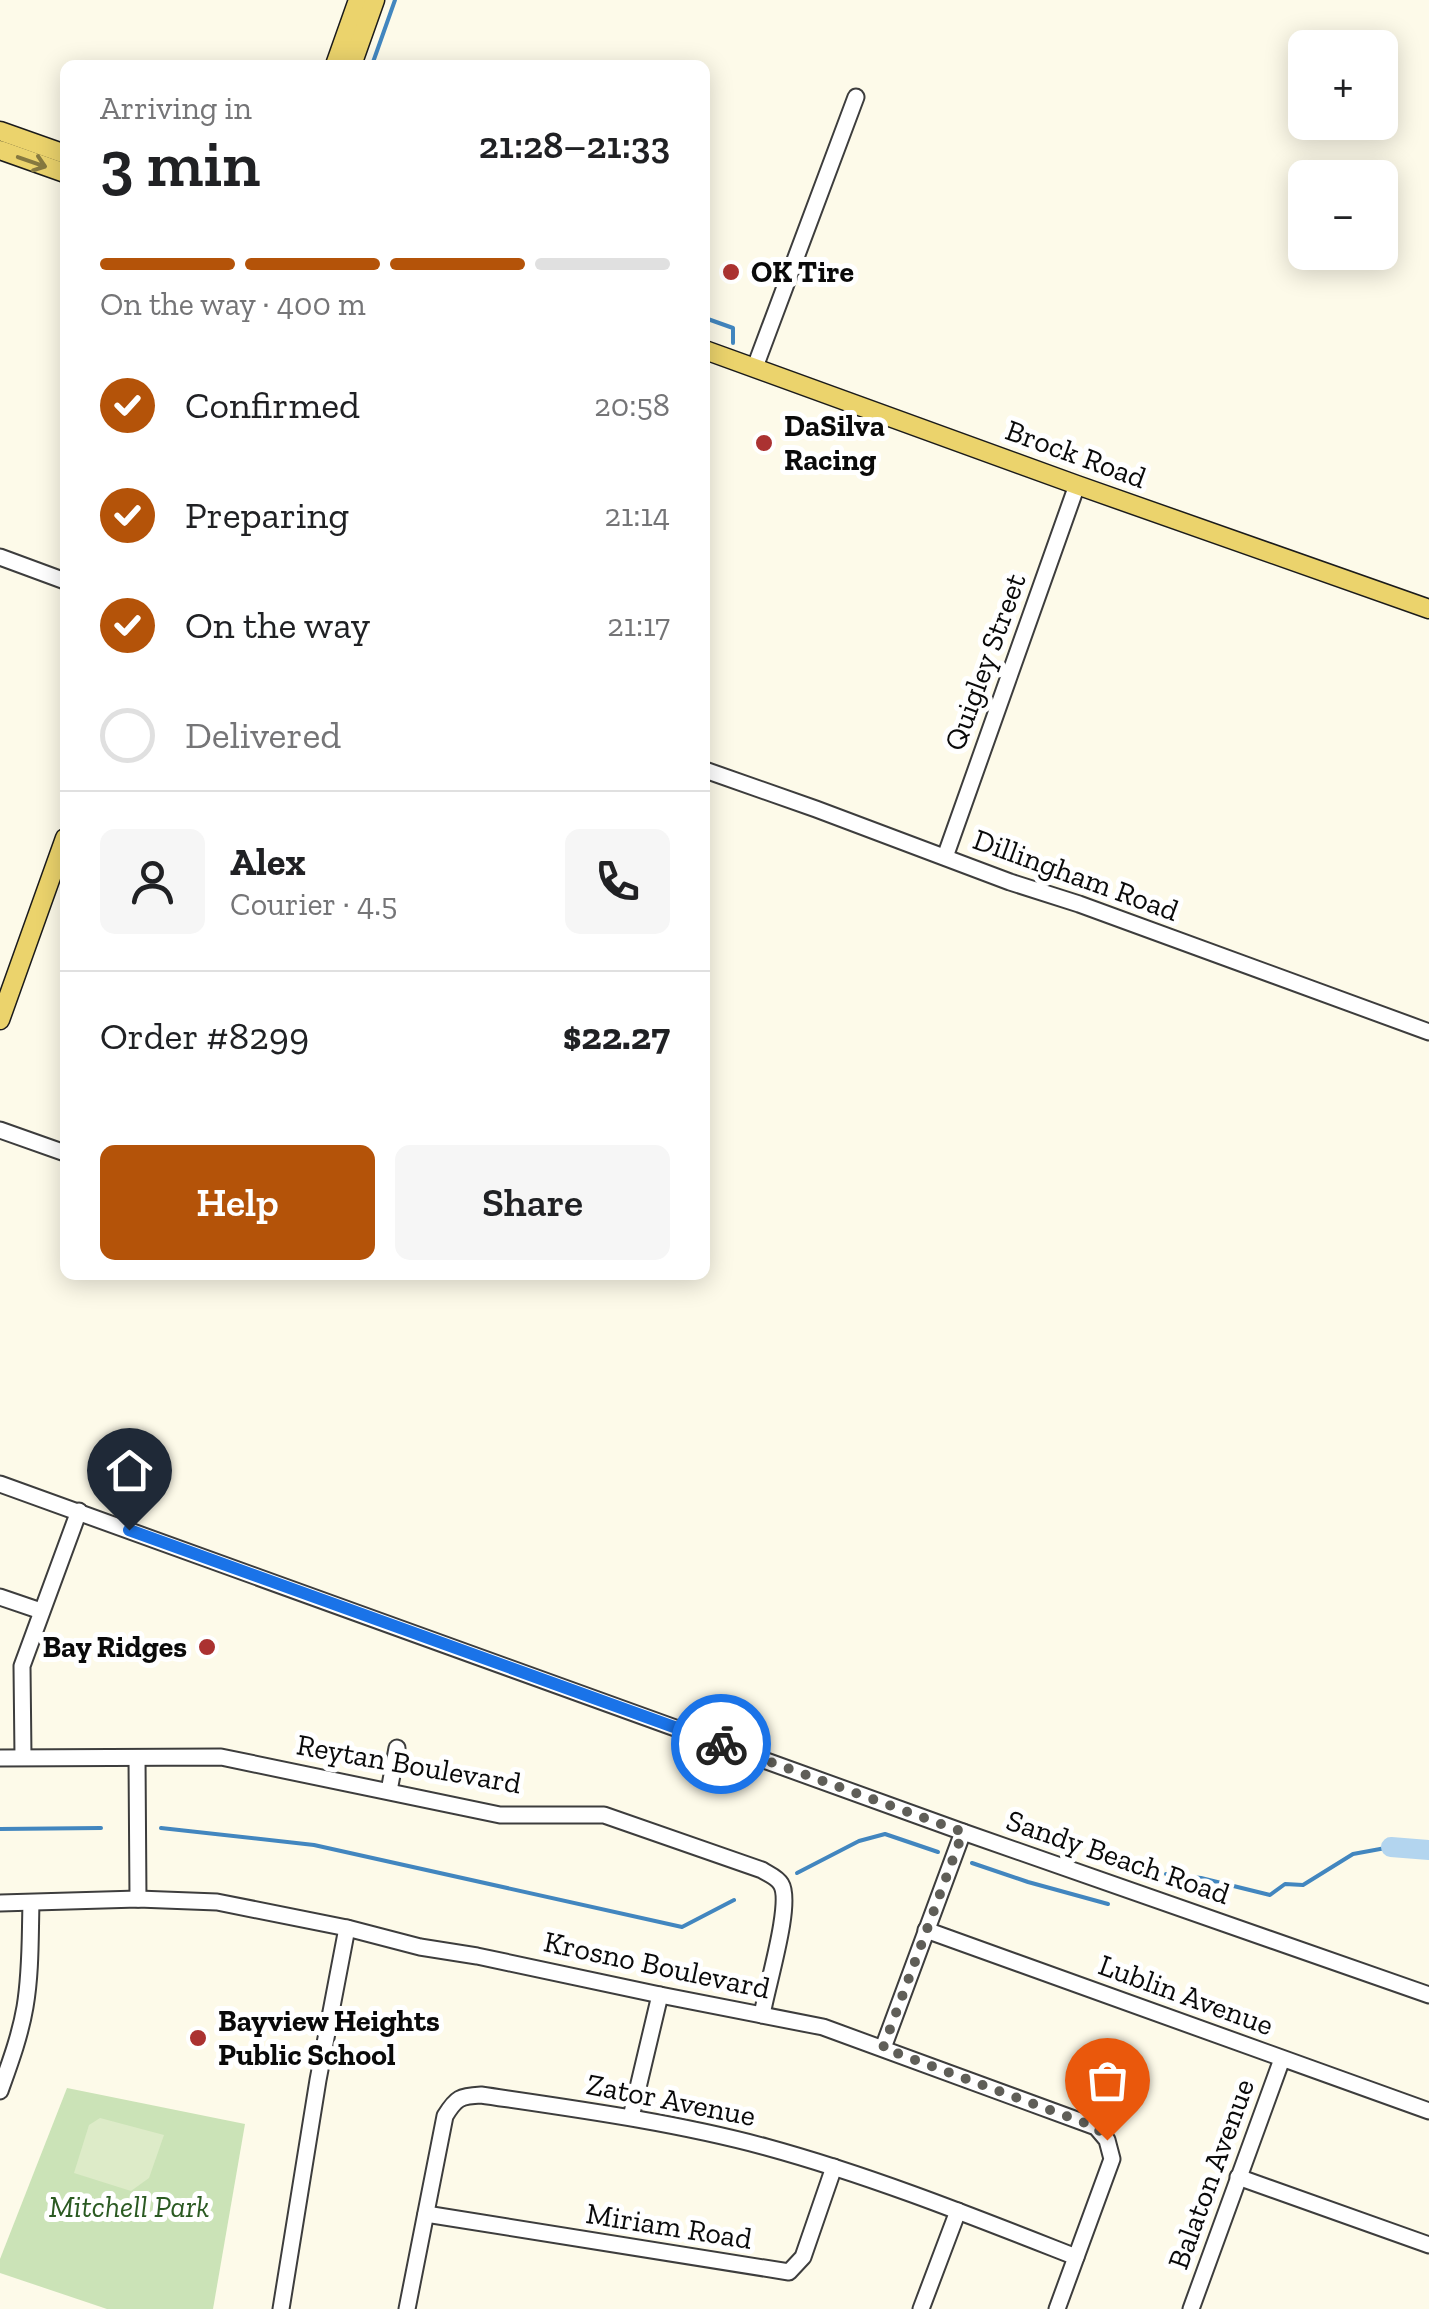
<!DOCTYPE html>
<html lang="en">
<head>
<meta charset="utf-8">
<style>
  :root { --surface:#fff; --page:#f6f6f6; --text:#202124; --muted:#757577; --line:#e0e0e0; --accent:#b45309 }
  body { margin:0; font-family:"Zilla Slab",serif; background:var(--page); color:var(--text); height:100vh; display:flex; flex-direction:column; font-size:38px; white-space:nowrap }
  * { box-sizing:border-box; margin:0 }
  p { font-size:32px; color:var(--muted) }
  .icon { flex:none; width:55px; height:55px; fill:none; stroke:currentColor; stroke-width:2; stroke-linecap:round; stroke-linejoin:round }
  .map { position:relative; flex:1; overflow:hidden }
  .details { position:absolute; left:60px; top:60px; width:650px; height:1220px; display:flex; flex-direction:column; background:var(--surface); border-radius:15px; box-shadow:0 5px 25px #0003 }
  .details>* { flex:none }
  .controls { position:absolute; left:1288px; top:30px; display:grid; gap:20px }
  .controls a { display:grid; place-items:center; width:110px; height:110px; border-radius:15px; background:var(--surface); box-shadow:0 5px 25px #0003; font-size:50px }
  .pin { position:absolute; display:grid; place-items:center; width:85px; height:85px; color:#fff; margin:-102px -42px; border-radius:50% 50% 50% 0; rotate:-45deg; box-shadow:0 0 10px #0007 }
  .pin .icon { rotate:45deg }
  .courier { position:absolute; display:grid; place-items:center; width:100px; height:100px; margin:-50px; border:8px solid #1a73e8; border-radius:50%; background:#fff; color:#222; box-shadow:0 2px 12px #0007 }
  .summary em { font-style:normal; font-weight:600 }
  .summary div { display:flex; flex-direction:column-reverse }
  .summary { display:flex; align-items:center; justify-content:space-between; height:170px; padding:0 40px }
  h1 { font-size:65px; font-weight:600; line-height:75px }
  .bar { display:grid; grid-template-columns:repeat(4,1fr); gap:15px 10px; align-content:center; height:120px; padding:0 40px }
  .bar i { height:12px; border-radius:8px; background:var(--line) }
  .bar .active { background:var(--accent) }
  .bar p { grid-column:span 4 }
  .line { display:flex; align-items:center; gap:25px; padding:0 40px; border-top:2px solid var(--line) }
  .line div { flex:1 }
  .round { display:grid; place-items:center; flex:none; width:105px; height:105px; border-radius:15px; background:var(--page) }
  ol { padding:0 40px; list-style:none }
  li { display:flex; align-items:center; gap:30px; height:110px }
  li p { margin-inline-start:auto }
  li .icon { padding:10px; border-radius:50%; background:var(--accent); color:#fff; stroke-width:4 }
  li:last-child { color:var(--muted) }
  li i { width:55px; height:55px; border:5px solid var(--line); border-radius:50% }
  .primary-button { display:flex; gap:20px; margin-top:auto; padding:20px 40px }
  .primary-button a { flex:1; height:115px; border-radius:15px; background:var(--accent); color:#fff; font-size:40px; font-weight:600; line-height:115px; text-align:center }
  .primary-button a+a { background:var(--page); color:var(--text) }
  .map>svg:first-child { display:block }
</style>
</head>
<body>
<div class="map">
<svg width="1429" height="2309" viewBox="0 0 1429 2309">
  <rect width="100%" height="100%" fill="#fdfae9"/>
  <polygon fill="#cbe3b7" points="67,2088 245,2124 213,2309 107,2309 0,2273 0,2259"/>
  <polygon fill="#ddebc8" points="100,2118 164,2135 149,2178 131,2191 74,2173 89,2125"/>
  <g fill="none" stroke-linecap="round" stroke-linejoin="round">
    <g stroke="#4286bf" stroke-width="4">
      <polyline points="372,65 395,0"/>
      <polyline points="705,318 733,328 733,343"/>
      <polyline points="161,1828 314,1845 682,1927 734,1900"/>
      <polyline points="0,1829 101,1828"/>
      <polyline points="972,1863 1028,1882 1108,1904"/>
      <polyline points="797,1873 859,1841 885,1834 938,1852"/>
      <polyline points="1166,1874 1201,1878 1270,1895 1285,1884 1303,1885 1353,1854 1391,1847"/>
    </g>
    <polyline stroke="#b3d5ef" stroke-width="20" points="1391,1847 1429,1850"/>
    <g stroke="#3d3d3d" stroke-width="19">
      <g id="minor">
        <polyline points="755,367 856,97"/>
        <polyline points="0,557 65,581"/>
        <polyline points="705,770 816,809 1010,882 1079,904 1429,1032"/>
        <polyline points="945,857 1077,485"/>
        <polyline points="0,1130 65,1153"/>
        <polyline points="0,1484 963,1832 1429,1995"/>
        <polyline points="0,1597 41,1611"/>
        <polyline points="23,1757 22,1666 79,1511"/>
        <path d="M0,1758L221,1757L500,1815H604L762,1870C768,1874 777,1877 781,1884C793,1903 766,1989 762,2015"/>
        <polyline points="137,1758 138,1899"/>
        <polyline points="389,1791 397,1748"/>
        <polyline points="0,1903 138,1899 217,1902 347,1928 420,1947 477,1956 660,1995 823,2027 1096,2127 1107,2140 1112,2159 1057,2309"/>
        <polyline points="926,1930 1429,2111"/>
        <polyline points="883,2048 963,1832"/>
        <path d="M0,2091C10,2063 20,2036 25,2007C31,1972 30,1937 31,1903"/>
        <polyline points="631,2117 660,1995"/>
        <polyline points="1238,2177 1429,2245"/>
        <polyline points="426,2214 789,2272 803,2257 834,2167"/>
        <polyline points="281,2309 318,2080 347,1928"/>
        <path d="M407,2309L445,2116C456,2098 460,2096 481,2095C576,2109 673,2122 766,2147C872,2176 974,2217 1076,2257"/>
        <polyline points="921,2309 958,2211"/>
        <polyline points="1191,2309 1282,2059"/>
      </g>
    </g>
    <g stroke="#1b1b1b" stroke-width="21">
      <g id="major">
        <polyline points="335,65 358,0"/>
        <polyline points="352,65 375,0"/>
        <polyline points="0,131 65,154"/>
        <polyline points="0,150 65,173"/>
        <polyline points="705,350 1077,485 1429,609"/>
        <polyline points="0,1020 65,838"/>
      </g>
    </g>
    <use href="#minor" stroke="#fff" stroke-width="15"/>
    <use href="#major" stroke="#ebd36c" stroke-width="18"/>
  </g>
  <defs><path id="oneway-shaft" d="M-6 0H5M1.5-3L5.5 0L1.5 3" fill="none" stroke-width="1.6" stroke-linecap="round" stroke-linejoin="round" transform="scale(2.5)"/></defs>
  <use stroke="#867940" href="#oneway-shaft" transform="translate(32 162) rotate(19)"/>
  <g fill="none" stroke-linecap="round" stroke-linejoin="round">
    <polyline stroke="#5f5e58" stroke-width="10" stroke-dasharray="0 18" points="721,1744 963,1832 883,2048 1096,2127 1107,2140"/>
    <polyline stroke="#1a73e8" stroke-width="12" points="129,1530 721,1744"/>
  </g>
  <g fill="#ab3231" stroke="#fff" stroke-width="4">
    <circle cx="731" cy="272" r="10"/>
    <circle cx="764" cy="443" r="10"/>
    <circle cx="207" cy="1647" r="10"/>
    <circle cx="198" cy="2038" r="10"/>
  </g>
  <g text-anchor="middle" stroke-width="10" stroke-linejoin="round" paint-order="stroke">
    <g font-size="30" font-weight="bold" fill="#0a0a0a" stroke="#fff" text-anchor="start">
      <text x="751" y="282">OK Tire</text>
      <text x="784" y="436">DaSilva<tspan x="784" dy="34">Racing</tspan></text>
      <text x="187" y="1657" text-anchor="end">Bay Ridges</text>
      <text x="218" y="2031">Bayview Heights<tspan x="218" dy="34">Public School</tspan></text>
    </g>
    <g font-size="30" fill="#0a0a0a" stroke="#fff">
      <text transform="translate(1076 454) rotate(20)" y="10">Brock Road</text>
      <text transform="translate(985 662) rotate(-70)" y="10">Quigley Street</text>
      <text transform="translate(1076 875) rotate(20)" y="10">Dillingham Road</text>
      <text transform="translate(409 1764) rotate(10)" y="10">Reytan Boulevard</text>
      <text transform="translate(1118 1857) rotate(19)" y="10">Sandy Beach Road</text>
      <text transform="translate(657 1965) rotate(12)" y="10">Krosno Boulevard</text>
      <text transform="translate(1186 1995) rotate(20)" y="10">Lublin Avenue</text>
      <text transform="translate(671 2100) rotate(11)" y="10">Zator Avenue</text>
      <text transform="translate(1211 2174) rotate(-70)" y="10">Balaton Avenue</text>
      <text transform="translate(669 2226) rotate(9)" y="10">Miriam Road</text>
    </g>
    <g font-size="30" font-style="italic" fill="#2b5a22" stroke="#fff">
      <text x="129" y="2217">Mitchell Park</text>
    </g>
  </g>
</svg>
<div class="controls">
<a>+</a>
<a>−</a>
</div>
<div class="pin" style="left:1107px;top:2140px;background:#ea580c"><svg class="icon" aria-label="bag" viewBox="0 0 24 24"><path d="M5 8h14l-1 12H6zM9 8a3 3 0 0 1 6 0"/></svg></div>
<div class="pin" style="left:129px;top:1530px;background:#1f2937"><svg class="icon" aria-label="home" viewBox="0 0 24 24"><path d="M3 11l9-7 9 7M6 9v11h12V9"/></svg></div>
<div class="courier" style="left:721px;top:1744px"><svg class="icon" aria-label="bike" viewBox="0 0 24 24"><circle cx="6" cy="16" r="4"/><circle cx="18" cy="16" r="4"/><path d="M6 16l4-8h5l3 8M10 8l3 8H6M13 5h3"/></svg></div>
<section class="details">
<div class="summary"><div><h1>3 min</h1><p>Arriving in</p></div><em>21:28–21:33</em></div>
<div class="bar"><i class="active"></i><i class="active"></i><i class="active"></i><i></i><p>On the way · 400 m</p></div>
<ol>
<li><svg class="icon" aria-label="check" viewBox="0 0 24 24"><path d="M5 12l5 5 9-10"/></svg>Confirmed<p>20:58</p></li>
<li><svg class="icon" aria-label="check" viewBox="0 0 24 24"><path d="M5 12l5 5 9-10"/></svg>Preparing<p>21:14</p></li>
<li><svg class="icon" aria-label="check" viewBox="0 0 24 24"><path d="M5 12l5 5 9-10"/></svg>On the way<p>21:17</p></li>
<li><i></i>Delivered</li>
</ol>
<div class="line" style="height:180px"><a class="round"><svg class="icon" aria-label="person" viewBox="0 0 24 24"><circle cx="12" cy="8" r="4"/><path d="M4 21q1-7 8-7t8 7"/></svg></a><div><b>Alex</b><p>Courier · 4.5</p></div><a class="round"><svg class="icon" aria-label="phone" viewBox="0 0 24 24"><path d="M5 4h4l2 5-3 2q2 4 5 5l2-3 5 2v4C11 20 4 13 5 4z"/></svg></a></div>
<div class="line" style="height:130px"><div>Order #8299</div><b>$22.27</b></div>
<div class="primary-button"><a>Help</a><a>Share</a></div>
</section>
</div>
</body>
</html>
